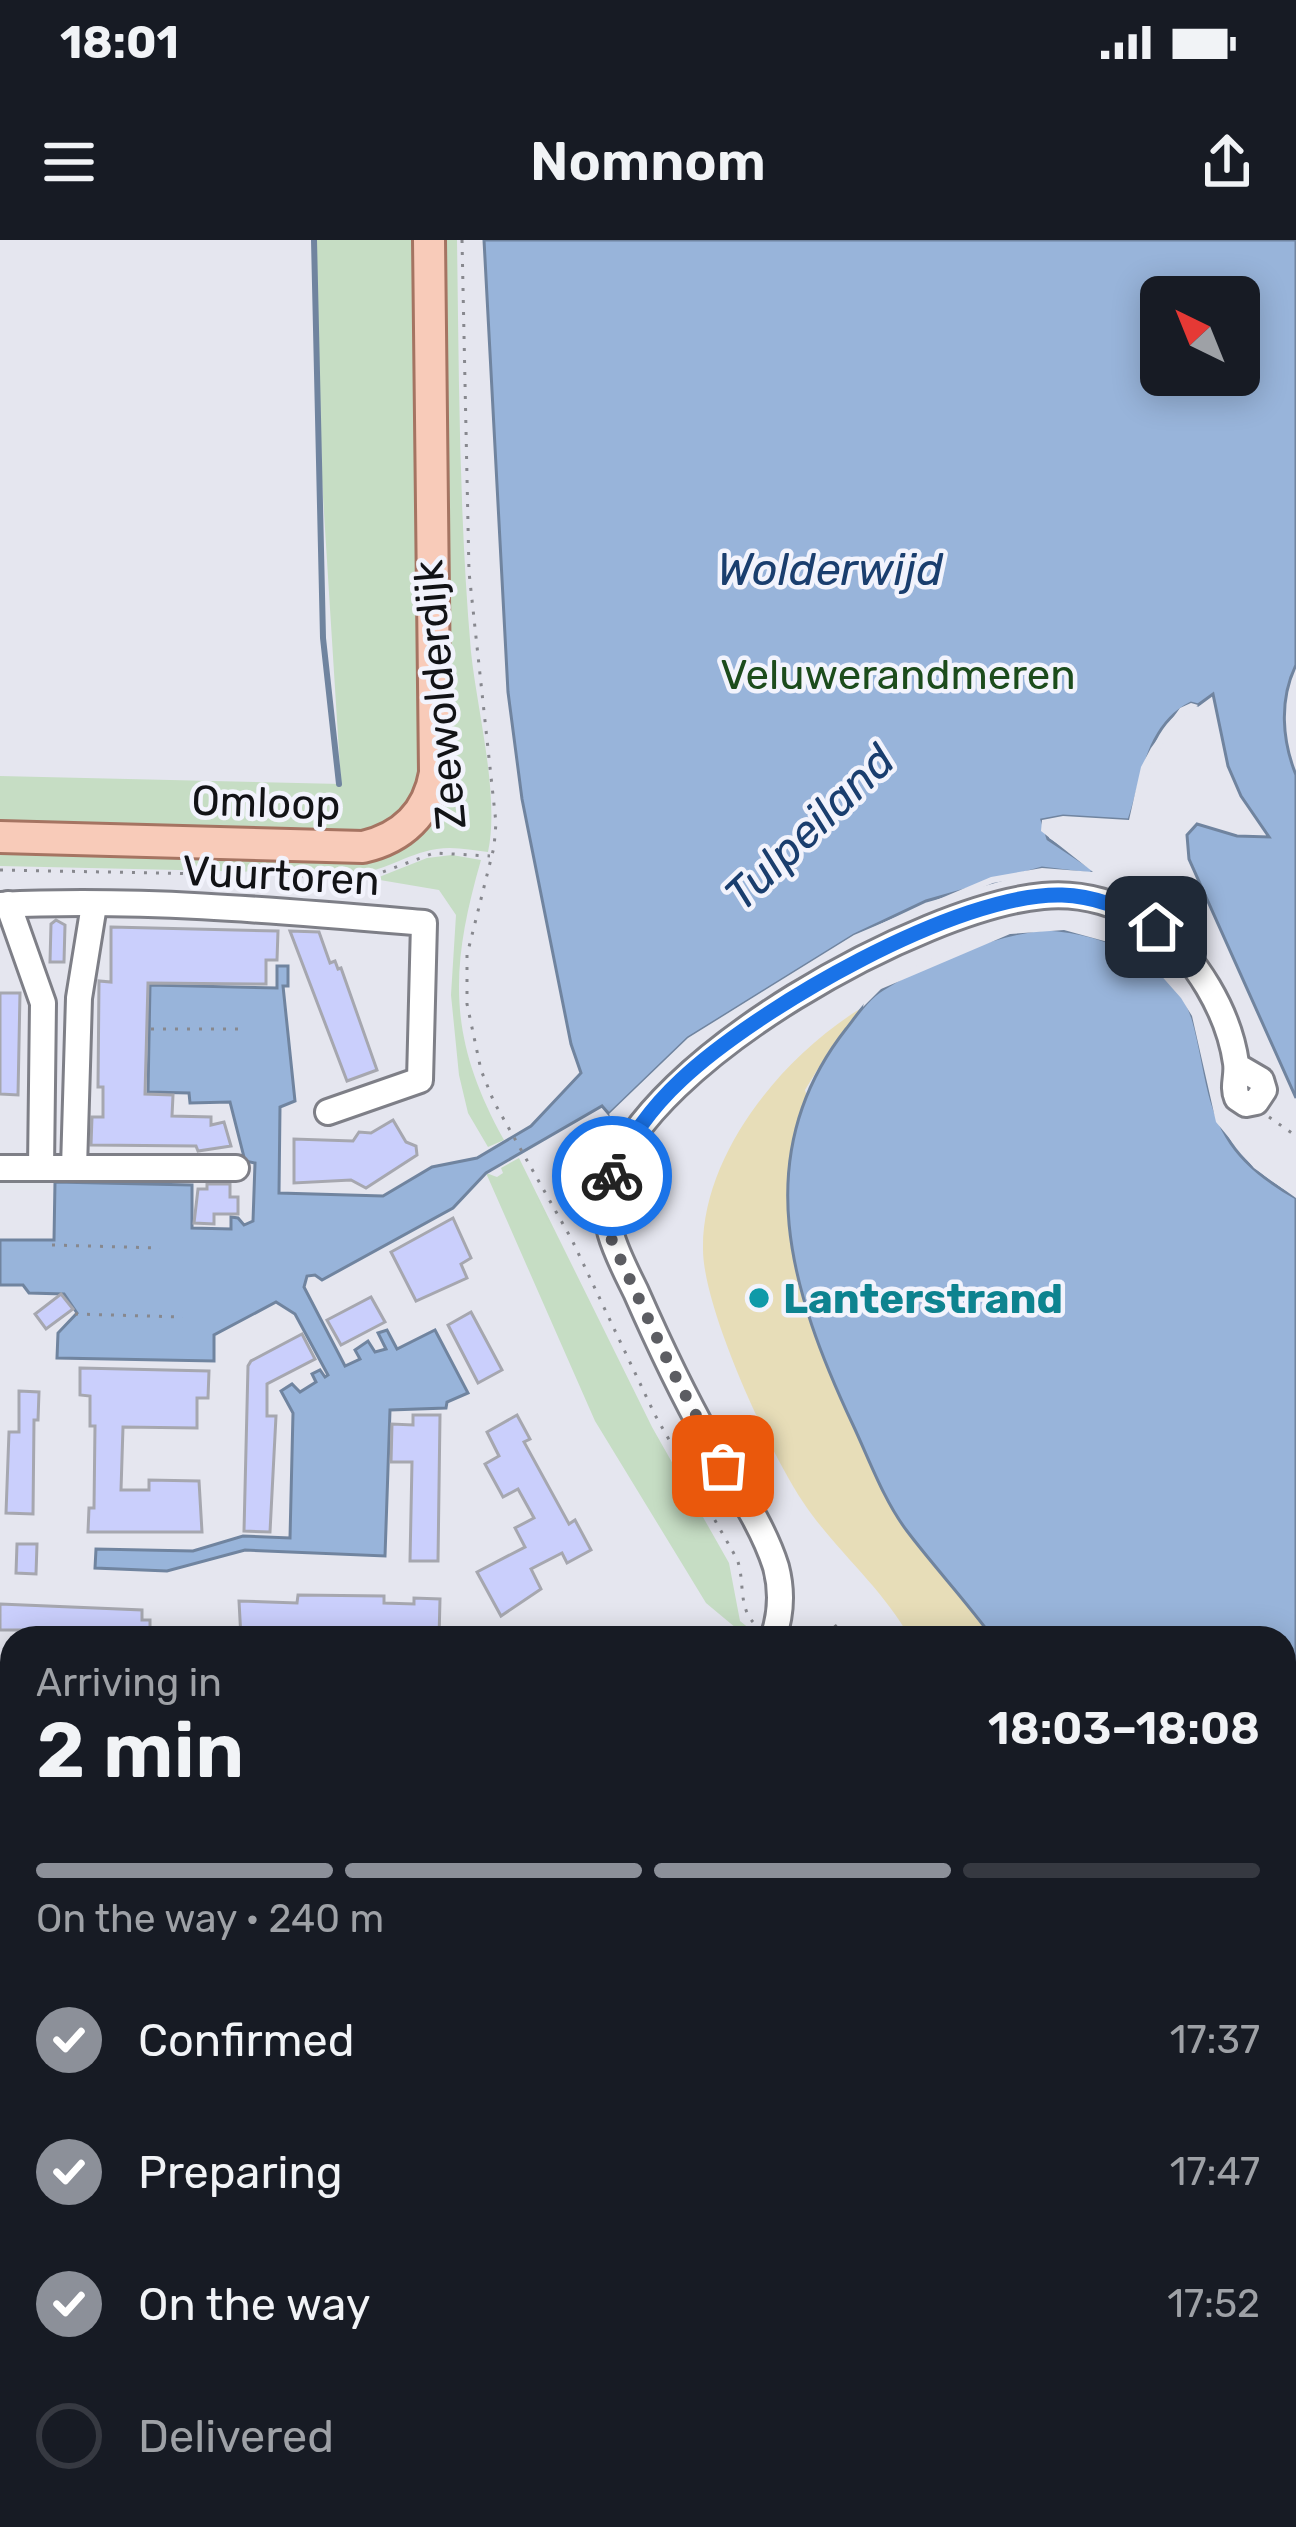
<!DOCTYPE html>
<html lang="en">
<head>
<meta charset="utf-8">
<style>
  :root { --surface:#171b24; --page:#20242c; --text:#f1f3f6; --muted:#9ea1a6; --line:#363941; --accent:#8c9099 }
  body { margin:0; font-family:Rubik,sans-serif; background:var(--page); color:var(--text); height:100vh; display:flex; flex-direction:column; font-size:45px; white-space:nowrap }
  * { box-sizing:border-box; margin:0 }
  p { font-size:39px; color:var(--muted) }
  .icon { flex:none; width:66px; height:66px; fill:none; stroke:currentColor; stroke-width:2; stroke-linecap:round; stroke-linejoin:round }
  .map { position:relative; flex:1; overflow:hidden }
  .details { position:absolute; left:0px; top:1386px; width:1296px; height:903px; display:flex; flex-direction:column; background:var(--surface); border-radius:36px 36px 0 0; box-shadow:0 6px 30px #0003 }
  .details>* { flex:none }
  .needle { width:78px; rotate:317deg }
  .tools { position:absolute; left:1140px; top:36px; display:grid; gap:24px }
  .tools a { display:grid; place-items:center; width:120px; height:120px; border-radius:18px; background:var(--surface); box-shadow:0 6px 30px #0003; font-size:60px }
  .pin { position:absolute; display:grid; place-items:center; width:102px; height:102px; color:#fff; margin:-51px; border-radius:24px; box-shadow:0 6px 18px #0006 }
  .courier { position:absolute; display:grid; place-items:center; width:120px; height:120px; margin:-60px; border:9px solid #1a73e8; border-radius:50%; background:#fff; color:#222; box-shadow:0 3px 15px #0007 }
  .head em { font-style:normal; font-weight:600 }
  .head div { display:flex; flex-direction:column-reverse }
  .head { display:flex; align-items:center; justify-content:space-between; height:204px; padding:0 36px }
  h1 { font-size:78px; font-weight:600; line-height:90px }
  .bar { display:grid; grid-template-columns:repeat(4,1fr); gap:18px 12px; align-content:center; height:144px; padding:0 36px }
  .bar i { height:15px; border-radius:9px; background:var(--line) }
  .bar .on { background:var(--accent) }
  .bar p { grid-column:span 4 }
  ol { padding:0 36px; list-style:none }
  li { display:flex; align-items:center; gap:36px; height:132px }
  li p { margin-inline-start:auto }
  li .icon { padding:12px; border-radius:50%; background:var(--accent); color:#fff; stroke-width:4 }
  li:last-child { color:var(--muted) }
  li i { width:66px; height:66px; border:6px solid var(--line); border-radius:50% }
  .status { display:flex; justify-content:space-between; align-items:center; height:84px; padding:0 60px; background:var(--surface); direction:ltr }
  .status svg { height:33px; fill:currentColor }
  header { display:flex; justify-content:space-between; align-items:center; height:156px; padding:0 36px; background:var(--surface); font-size:54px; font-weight:600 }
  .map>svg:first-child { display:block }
</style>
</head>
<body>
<div class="status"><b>18:01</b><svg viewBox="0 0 49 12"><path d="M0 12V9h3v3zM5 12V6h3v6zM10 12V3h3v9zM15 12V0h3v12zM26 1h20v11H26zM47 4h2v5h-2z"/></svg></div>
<header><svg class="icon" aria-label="menu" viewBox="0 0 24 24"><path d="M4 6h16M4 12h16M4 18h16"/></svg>Nomnom<svg class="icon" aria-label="share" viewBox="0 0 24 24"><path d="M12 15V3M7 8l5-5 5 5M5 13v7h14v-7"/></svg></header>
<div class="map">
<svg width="1296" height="2287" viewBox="0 0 1296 2287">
  <rect width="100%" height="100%" fill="#e5e6ef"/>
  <g fill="#c6ddc4">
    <polygon points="316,0 419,0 424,513 413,566 367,596 0,588 0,536 341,544 322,241"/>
    <path d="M439,0H457C459,137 459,275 471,412C477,470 500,557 488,612C471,610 453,606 437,609C404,614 385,633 349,634L0,626V607L367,616L424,588Z"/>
    <path d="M452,615L481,620C449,731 448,799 504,900L488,907L468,873L459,835L451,755L456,675L439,650L374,639L427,618Z"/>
    <polygon points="519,918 652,1187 729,1323 740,1381 761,1398 748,1398 706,1363 595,1181 486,933 497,937 503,933 501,928"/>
    <polygon points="1284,1892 1296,1901 1296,2034 1284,2026"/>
  </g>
  <path fill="#e7ddb8" d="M863,767L830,809L805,850L954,1345L993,1398H910C882,1347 835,1310 803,1262C769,1211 703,1069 703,1009C702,912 785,814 863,767Z"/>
  <g fill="#98b4da" stroke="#70849f" stroke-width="3" fill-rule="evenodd">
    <path d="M484,0H1296V425C1279,460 1282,500 1296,535V858L1189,619L1187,595L1197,584L1237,596L1269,597L1241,556L1228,526L1213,454L1198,465L1191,463C1146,485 1143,540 1129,580L1063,576L1042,580L1048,599L1093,629L1091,634L1042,628L926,661L854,695L688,798L609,874L602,866L486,933L453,968L322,1040L315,1035L307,1036L304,1047L345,1126L360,1119L355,1110L368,1101L375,1112L386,1109L378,1093L387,1090L397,1109L435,1090L468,1153L447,1162L446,1168L390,1170L385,1316L245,1310L167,1331L95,1328L96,1309L193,1311L243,1296L290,1298L293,1173L281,1151L292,1144L300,1152L316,1142L312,1134L320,1130L325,1137L328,1135L295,1074L276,1062L214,1095V1121L57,1118L58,1093L77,1073L64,1054L29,1053L23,1045H0V1000H54L55,942L192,945V988L231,989V977L238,978L244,985L253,981L255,923L245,921L230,862L190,863L189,853L148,852L150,745L277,748V726H288V746H283L295,861L280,867L279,953L383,956L432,927L477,918L531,886L581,833L571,804L522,559L508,452ZM1161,57H1239V135H1161Z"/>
    <path d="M1046,689C1102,692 1177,721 1194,782C1205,821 1206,862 1227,897C1242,923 1271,944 1296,958V1756L1284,1745V1398H993C966,1361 935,1328 907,1291C884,1261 869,1219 853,1185C791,1053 747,915 846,789C857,775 868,758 883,749C925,722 996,693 1046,689Z"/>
  </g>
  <g fill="#e5e6ef">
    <polygon points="1191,463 1198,465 1176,483 1147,529 1133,584 1047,584 1052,594 1097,625 1097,637 1090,640 1043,634 993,643 857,700 692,802 612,879 609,874 688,798 854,695 991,637 1042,628 1093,632 1041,591 1042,580 1063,576 1129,580 1141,527 1151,508 1180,468"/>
    <polygon points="1045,683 1082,687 1117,698 1148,716 1175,740 1198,774 1222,879 1259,924 1296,951 1296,958 1254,928 1216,882 1192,776 1181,758 1158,732 1115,704 1064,690 1010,694 881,749 863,767 865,757 878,744 968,702 1008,688"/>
  </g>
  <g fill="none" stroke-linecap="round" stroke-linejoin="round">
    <polyline stroke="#70849f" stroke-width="6" points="314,0 323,398 339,544"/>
  </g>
  <g fill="#cacffc" stroke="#a6a7af" stroke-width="3">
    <polygon points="56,680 65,685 64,722 50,722 51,684"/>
    <polygon points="111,687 278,691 277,720 266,720 266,744 148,743 145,854 173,855 172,876 211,877 211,885 224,882 231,906 198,911 196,906 91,905 92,877 103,877 103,847 98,847 99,741 111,742"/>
    <polygon points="290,691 319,692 330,723 335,721 338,729 341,728 377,830 347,841"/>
    <polygon points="0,753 20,753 18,855 0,854"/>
    <polygon points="393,880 406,902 416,906 417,915 366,948 351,940 294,943 294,899 353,901 359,892 371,893"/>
    <polygon points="207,944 230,944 230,957 238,957 238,974 214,974 214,984 194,983 198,949 207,949"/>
    <polygon points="453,978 471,1018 461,1024 467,1038 416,1061 391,1012"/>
    <polygon points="61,1054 73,1069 46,1089 35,1074"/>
    <polygon points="371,1057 385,1082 341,1105 327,1080"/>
    <polygon points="471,1072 502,1130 478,1143 448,1085"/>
    <polygon points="302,1094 315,1119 267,1144 267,1176 276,1176 270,1292 244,1291 248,1126 251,1121"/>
    <polygon points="80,1128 209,1131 208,1158 197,1158 197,1188 123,1187 121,1250 149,1250 149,1240 199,1241 202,1292 88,1292 89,1268 94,1268 95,1186 90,1186 90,1156 80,1155"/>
    <polygon points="19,1151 39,1152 38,1180 34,1180 33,1274 6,1273 9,1192 19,1192"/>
    <polygon points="413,1175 440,1175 438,1321 410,1321 412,1222 391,1222 392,1184 413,1185"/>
    <polygon points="517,1175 530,1199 524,1202 569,1284 575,1280 591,1310 567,1323 562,1313 531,1329 541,1349 501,1376 477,1332 525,1307 515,1288 534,1278 518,1249 503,1257 485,1224 499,1216 487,1192"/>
    <polygon points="17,1304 37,1304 36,1334 16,1333"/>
    <polygon points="298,1355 384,1356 384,1363 414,1364 414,1358 440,1359 439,1398 241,1398 239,1361 297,1363"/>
    <polygon points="0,1364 142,1370 142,1380 150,1380 150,1395 93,1398 93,1392 74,1390 0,1390"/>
  </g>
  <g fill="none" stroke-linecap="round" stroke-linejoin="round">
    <g stroke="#7e7f87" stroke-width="30">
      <g id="minor">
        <polyline points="8,664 43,763 41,928"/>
        <path d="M0,665C141,658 283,671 424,683L420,840L328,872"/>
        <polyline points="0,928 236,928"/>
        <polyline points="74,928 79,758 94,665"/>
        <path d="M773,1398C781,1375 782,1350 776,1327C762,1282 731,1240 708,1199C681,1151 658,1102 636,1052C619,1017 598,981 610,941C647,819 921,667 1043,656C1082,652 1122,664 1154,686C1196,716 1229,773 1236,823C1238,836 1232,846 1237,858L1246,864L1256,862L1264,850L1261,840L1237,826"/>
        <polyline points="0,1831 12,1844"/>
        <polyline points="0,1985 12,1974"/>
        <polyline points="1284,2112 1296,2120"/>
        <polyline points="1284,2244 1296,2225"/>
        <polyline points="0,2266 12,2254"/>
        <polyline points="409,2277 419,2287"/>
        <polyline points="892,2277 892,2287"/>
        <polyline points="1056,2277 1056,2287"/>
        <polyline points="1203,2277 1219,2287"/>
        <polyline points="273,2287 284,2277"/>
        <polyline points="696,2287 696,2277"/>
        <polyline points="1257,2287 1263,2277"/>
      </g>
    </g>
    <g stroke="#a57462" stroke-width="36">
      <g id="major">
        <path d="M0,597L363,607C402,598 428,574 435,533L429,0"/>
        <polyline points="0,1644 12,1645"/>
        <polyline points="614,2277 614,2287"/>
      </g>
    </g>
    <g stroke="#87888e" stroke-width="3" stroke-dasharray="3 9" stroke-linecap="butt">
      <path d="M462,0L469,332L496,583L494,607L467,715V764L481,830L494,862L572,1000L655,1175L737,1319C745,1340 738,1365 753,1382"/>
      <polyline points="0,630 369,637 434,613 490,616"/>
      <polyline points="151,789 242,789"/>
      <polyline points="1269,877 1296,896"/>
      <polyline points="52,1005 160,1008"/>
      <polyline points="75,1074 183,1077"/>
      <polyline points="816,1398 834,1384 845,1398"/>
      <polyline points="0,1605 12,1607"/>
      <polyline points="1284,1844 1296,1853"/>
      <polyline points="1284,1882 1296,1891"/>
      <polyline points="0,1928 12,1917"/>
      <polyline points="1284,2147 1296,2154"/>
      <polyline points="0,2215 12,2204"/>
      <polyline points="31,2277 37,2287"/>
      <polyline points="640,2277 640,2287"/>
      <polyline points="20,2278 26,2287"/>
      <polyline points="220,2287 231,2277"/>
    </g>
    <use href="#minor" stroke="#fff" stroke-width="24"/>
    <use href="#major" stroke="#f8cbb9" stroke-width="30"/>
  </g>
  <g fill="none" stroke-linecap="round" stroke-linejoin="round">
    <polyline stroke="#5c5d62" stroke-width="12" stroke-dasharray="0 21.6" points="612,936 606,973 612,1001 672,1130 723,1226"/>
    <path stroke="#1a73e8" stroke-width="15" d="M612,936C628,900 652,867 681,840C756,769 958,652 1062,655C1097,656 1127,669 1156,687"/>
  </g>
  <circle fill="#0f9aa8" stroke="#f2f3fc" stroke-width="4.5" cx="759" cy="1058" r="12"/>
  <g text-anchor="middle" stroke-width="9" stroke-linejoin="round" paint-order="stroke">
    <g font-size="42" fill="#1c4c1c" stroke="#f2f3fc">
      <text x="898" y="449">Veluwerandmeren</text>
    </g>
    <g font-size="42" fill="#121316" stroke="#f2f3fc">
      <text transform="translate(439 455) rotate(-95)" y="15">Zeewolderdijk</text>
      <text transform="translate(266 562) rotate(2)" y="15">Omloop</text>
      <text transform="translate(281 635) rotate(3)" y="15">Vuurtoren</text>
    </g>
    <g font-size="42" font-weight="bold" fill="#0d838f" stroke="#f2f3fc" text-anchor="start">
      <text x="783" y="1073">Lanterstrand</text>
    </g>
    <g font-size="45" font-style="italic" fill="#1a3e6e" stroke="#f2f3fc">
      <text x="830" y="345">Wolderwijd</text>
      <text transform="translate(809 587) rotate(-44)" y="16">Tulpeiland</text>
    </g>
  </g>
</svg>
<div class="tools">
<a><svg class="needle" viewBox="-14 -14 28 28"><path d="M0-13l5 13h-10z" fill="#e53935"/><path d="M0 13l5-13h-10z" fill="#9ea1a6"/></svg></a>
</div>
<div class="pin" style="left:723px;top:1226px;background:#ea580c"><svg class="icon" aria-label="bag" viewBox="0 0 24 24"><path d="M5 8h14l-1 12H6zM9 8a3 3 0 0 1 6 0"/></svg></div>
<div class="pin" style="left:1156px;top:687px;background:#1f2937"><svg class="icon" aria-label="home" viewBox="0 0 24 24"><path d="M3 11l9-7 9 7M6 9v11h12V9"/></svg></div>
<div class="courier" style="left:612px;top:936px"><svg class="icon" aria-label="bike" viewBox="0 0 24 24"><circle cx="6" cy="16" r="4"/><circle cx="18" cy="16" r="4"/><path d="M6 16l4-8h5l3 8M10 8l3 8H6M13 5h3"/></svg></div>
<section class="details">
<div class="head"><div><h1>2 min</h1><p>Arriving in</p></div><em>18:03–18:08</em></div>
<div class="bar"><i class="on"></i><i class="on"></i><i class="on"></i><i></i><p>On the way · 240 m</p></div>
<ol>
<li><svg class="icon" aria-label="check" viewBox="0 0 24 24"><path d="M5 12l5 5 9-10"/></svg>Confirmed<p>17:37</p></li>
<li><svg class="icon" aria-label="check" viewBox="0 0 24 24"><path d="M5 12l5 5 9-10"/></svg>Preparing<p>17:47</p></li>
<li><svg class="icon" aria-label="check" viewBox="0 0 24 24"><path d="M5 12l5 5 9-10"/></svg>On the way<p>17:52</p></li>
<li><i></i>Delivered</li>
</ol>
</section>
</div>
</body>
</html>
